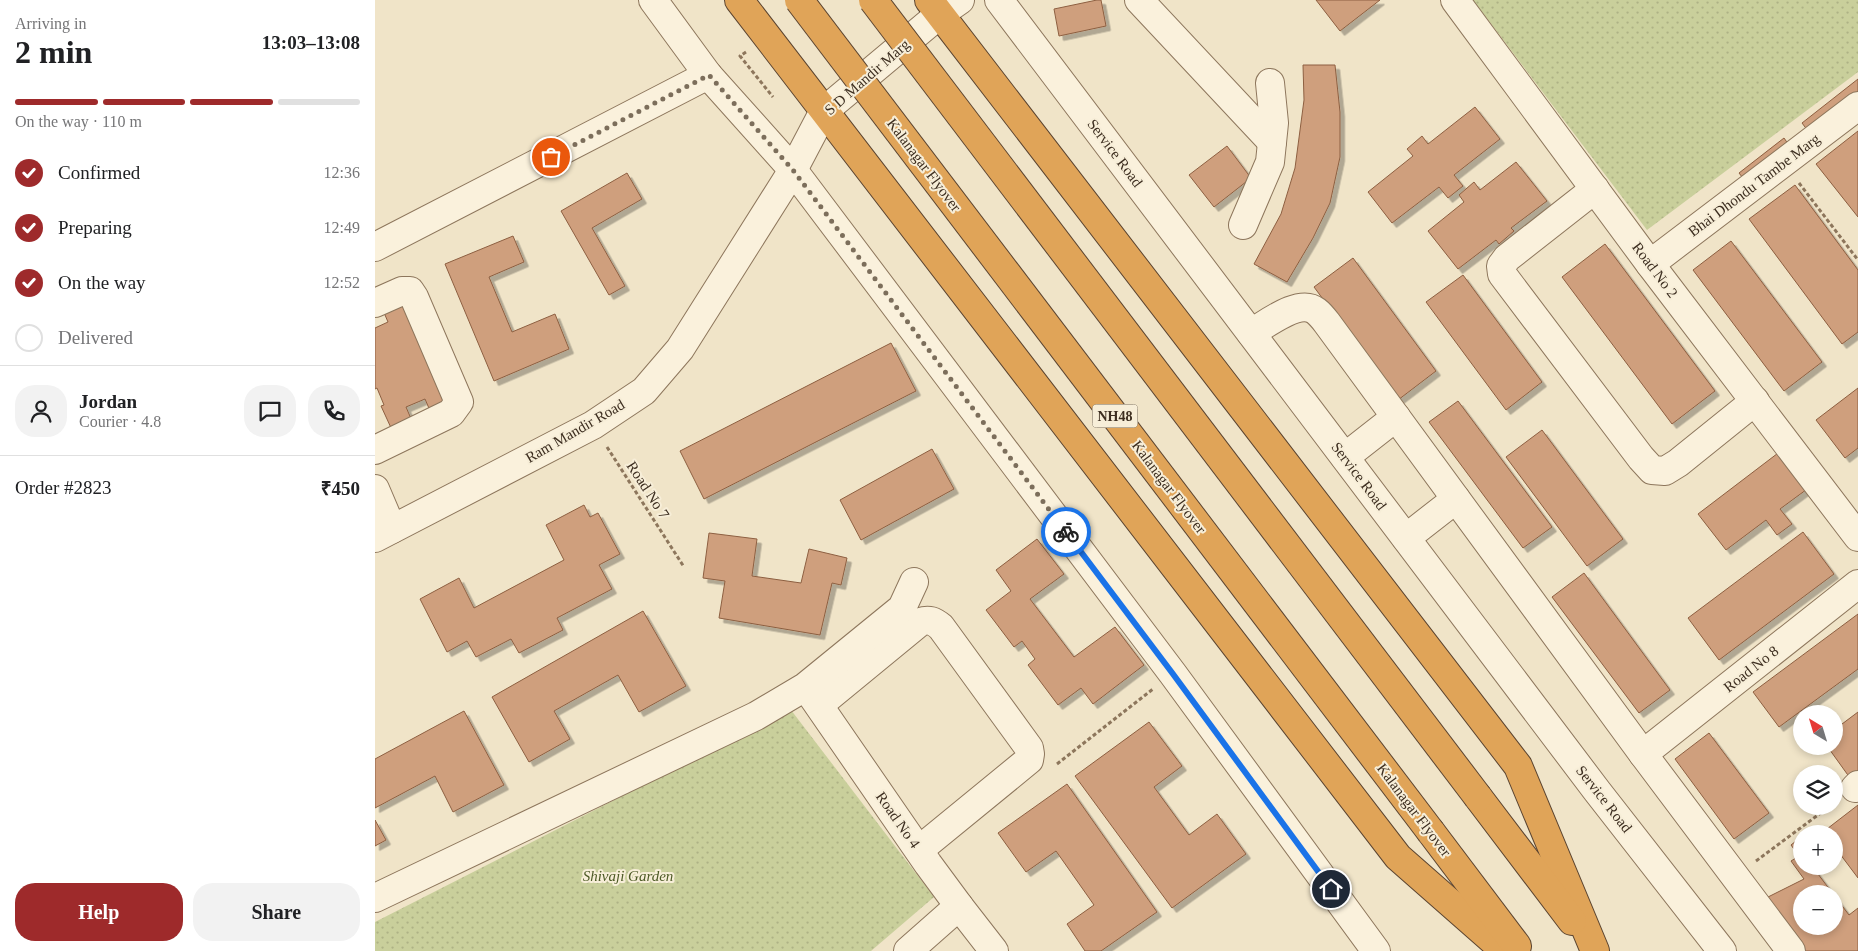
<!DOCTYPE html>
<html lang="en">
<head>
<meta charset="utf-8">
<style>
  :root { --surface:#fff; --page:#f2f2f2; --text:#202124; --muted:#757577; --line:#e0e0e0; --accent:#9e2a2b }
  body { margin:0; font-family:"Times New Roman",serif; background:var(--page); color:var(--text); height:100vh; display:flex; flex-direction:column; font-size:19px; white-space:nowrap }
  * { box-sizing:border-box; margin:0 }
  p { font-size:16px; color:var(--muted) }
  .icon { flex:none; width:28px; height:28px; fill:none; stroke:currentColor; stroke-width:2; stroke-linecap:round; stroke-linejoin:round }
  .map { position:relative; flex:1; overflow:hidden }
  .details { display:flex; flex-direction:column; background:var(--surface); width:375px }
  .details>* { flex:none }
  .needle { width:32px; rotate:322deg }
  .fabs { position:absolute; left:1418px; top:705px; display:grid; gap:10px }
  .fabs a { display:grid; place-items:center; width:50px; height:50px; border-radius:50%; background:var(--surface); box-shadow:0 2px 8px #0003; font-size:25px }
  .pin { position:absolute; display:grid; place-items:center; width:42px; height:42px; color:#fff; margin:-21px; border:2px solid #fff; border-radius:50%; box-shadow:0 1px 5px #0007 }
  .courier { position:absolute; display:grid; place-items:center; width:50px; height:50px; margin:-25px; border:4px solid #1a73e8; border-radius:50%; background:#fff; color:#222; box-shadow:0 1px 6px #0007 }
  .headline em { font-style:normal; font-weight:600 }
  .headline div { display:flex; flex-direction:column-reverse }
  .headline { display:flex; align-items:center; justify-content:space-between; height:85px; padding:0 15px }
  h1 { font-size:32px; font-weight:600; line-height:38px }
  .bar { display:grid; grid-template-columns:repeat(4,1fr); gap:8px 5px; align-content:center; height:60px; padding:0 15px }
  .bar i { height:6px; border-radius:4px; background:var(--line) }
  .bar .selected { background:var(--accent) }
  .bar p { grid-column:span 4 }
  .line { display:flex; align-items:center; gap:12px; padding:0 15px; border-top:1px solid var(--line) }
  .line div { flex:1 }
  .round { display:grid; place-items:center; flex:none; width:52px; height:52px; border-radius:20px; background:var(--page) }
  ol { padding:0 15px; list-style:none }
  li { display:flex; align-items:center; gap:15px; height:55px }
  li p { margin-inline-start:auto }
  li .icon { padding:5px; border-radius:50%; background:var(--accent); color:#fff; stroke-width:4 }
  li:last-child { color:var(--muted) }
  li i { width:28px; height:28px; border:2px solid var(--line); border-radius:50% }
  .cta { display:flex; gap:10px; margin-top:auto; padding:10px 15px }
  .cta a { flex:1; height:58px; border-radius:20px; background:var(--accent); color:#fff; font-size:20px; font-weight:600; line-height:58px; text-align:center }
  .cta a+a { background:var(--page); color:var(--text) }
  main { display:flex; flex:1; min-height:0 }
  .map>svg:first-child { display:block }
</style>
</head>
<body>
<main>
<section class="details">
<div class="headline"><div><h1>2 min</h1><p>Arriving in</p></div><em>13:03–13:08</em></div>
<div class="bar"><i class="selected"></i><i class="selected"></i><i class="selected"></i><i></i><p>On the way · 110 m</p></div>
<ol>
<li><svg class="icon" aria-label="check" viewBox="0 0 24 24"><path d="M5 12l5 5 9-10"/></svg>Confirmed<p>12:36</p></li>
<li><svg class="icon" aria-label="check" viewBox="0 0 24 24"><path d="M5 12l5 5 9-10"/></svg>Preparing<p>12:49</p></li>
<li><svg class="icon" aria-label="check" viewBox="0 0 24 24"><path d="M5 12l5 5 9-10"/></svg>On the way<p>12:52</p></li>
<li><i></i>Delivered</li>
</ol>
<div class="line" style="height:90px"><a class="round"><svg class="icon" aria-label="person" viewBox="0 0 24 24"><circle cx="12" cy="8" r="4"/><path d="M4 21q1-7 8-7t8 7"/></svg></a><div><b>Jordan</b><p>Courier · 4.8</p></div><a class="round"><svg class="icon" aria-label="chat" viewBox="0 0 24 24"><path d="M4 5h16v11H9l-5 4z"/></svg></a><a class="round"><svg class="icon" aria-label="phone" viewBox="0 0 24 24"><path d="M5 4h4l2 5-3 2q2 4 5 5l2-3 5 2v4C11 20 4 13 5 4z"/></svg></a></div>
<div class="line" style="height:65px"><div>Order #2823</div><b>₹450</b></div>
<div class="cta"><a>Help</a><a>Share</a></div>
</section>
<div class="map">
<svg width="1483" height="951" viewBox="0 0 1483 951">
  <defs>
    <pattern id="grass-dots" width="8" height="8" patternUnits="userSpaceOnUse" patternTransform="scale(1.25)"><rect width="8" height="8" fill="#c9cf9b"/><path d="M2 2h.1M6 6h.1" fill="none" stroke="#aeb285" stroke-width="1.8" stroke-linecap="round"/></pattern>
    <filter id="shadow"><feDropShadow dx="4.5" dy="4.5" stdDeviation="0" flood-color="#0004"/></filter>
  </defs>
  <rect width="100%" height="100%" fill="#f0e4c8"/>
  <g fill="url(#grass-dots)">
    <polygon points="1098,0 1483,0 1483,72 1272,230"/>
    <polygon points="416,710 559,897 496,951 0,951 0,922"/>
  </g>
  <g fill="#cf9f7d" stroke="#8d5f41" filter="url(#shadow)">
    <polygon points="722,0 726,0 731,26 684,36 679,9"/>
    <polygon points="941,0 1005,0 965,31"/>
    <polygon points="928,65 960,65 965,112 965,157 955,203 938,238 912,282 879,264 906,214 920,168 929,100"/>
    <polygon points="1483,79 1483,99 1436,135 1427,123"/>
    <polygon points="1100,107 1125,139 1079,175 1088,186 1073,198 1064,187 1017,223 993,192 1038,156 1032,149 1047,136 1053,144"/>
    <polygon points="1483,131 1483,217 1441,164"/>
    <polygon points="1409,138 1416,148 1371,182 1364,173"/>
    <polygon points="852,146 876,178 839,207 814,175"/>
    <polygon points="1141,162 1172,201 1136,228 1139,231 1124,244 1121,240 1083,269 1053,231 1089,202 1084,195 1099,182 1105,190"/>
    <polygon points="252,173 267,199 217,228 250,286 234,295 186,211"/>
    <polygon points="1420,185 1483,270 1483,332 1467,344 1374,219"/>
    <polygon points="138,236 149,262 114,277 137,332 180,314 194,349 119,381 70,264"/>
    <polygon points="1356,241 1447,362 1409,391 1318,270"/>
    <polygon points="1230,244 1340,391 1297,424 1187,277"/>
    <polygon points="978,258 1061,371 1023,400 939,287"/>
    <polygon points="1088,275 1167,382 1131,410 1051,302"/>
    <polygon points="31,296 79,402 56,413 50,399 31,407 37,421 17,430 6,406 9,405 2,388 0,389 0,328 13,322 7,308"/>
    <polygon points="516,343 541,391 329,499 305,451"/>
    <polygon points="1483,388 1483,448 1470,458 1441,420"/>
    <polygon points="1083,401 1177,527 1148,548 1054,422"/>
    <polygon points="1167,430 1248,539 1212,566 1131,457"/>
    <polygon points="1411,447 1439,484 1405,509 1417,524 1402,535 1391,520 1351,550 1323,514"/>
    <polygon points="557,449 579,489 486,540 465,500"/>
    <polygon points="209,505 215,517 223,513 245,554 224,565 237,589 182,618 188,630 144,653 136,639 101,657 92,641 72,652 45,599 84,578 99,608 189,560 171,525"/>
    <polygon points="1428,532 1459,574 1344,660 1313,618"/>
    <polygon points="334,533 382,539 377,576 426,583 434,549 472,558 466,585 457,583 445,635 344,618 350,581 328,578"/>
    <polygon points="662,539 689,574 655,599 699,657 740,627 769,665 718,704 706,688 683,705 653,665 660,659 647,641 639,647 611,610 636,591 621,570"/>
    <polygon points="1209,573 1295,690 1264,713 1177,597"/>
    <polygon points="268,611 311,686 264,712 243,675 179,711 195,739 154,762 117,697"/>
    <polygon points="1483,614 1483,669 1404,727 1378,692"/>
    <polygon points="89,711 129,785 78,812 60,776 0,808 0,759"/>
    <polygon points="1483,712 1483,772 1475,778 1452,746 1459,746 1459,730"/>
    <polygon points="774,722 807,766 779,787 814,835 842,814 871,854 797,908 700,776"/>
    <polygon points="1334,733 1394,813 1359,839 1300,759"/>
    <polygon points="692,784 782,912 726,951 710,951 692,924 719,905 681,851 651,872 623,833"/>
    <polygon points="1483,805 1483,878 1459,846 1459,834 1449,834 1448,832"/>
    <polygon points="0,820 11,840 0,846"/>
    <polygon points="1426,837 1426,866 1437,866 1458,894 1426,894 1426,926 1459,926 1459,895 1474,915 1483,908 1483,951 1424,951 1387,900 1429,879 1416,861 1424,856 1416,845"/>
  </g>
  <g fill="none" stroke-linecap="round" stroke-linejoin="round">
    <g stroke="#8d765c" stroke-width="30">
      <g id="minor">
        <polyline points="278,0 333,75 418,170 798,674 1001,951"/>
        <polyline points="624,0 1222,791 1347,951"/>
        <polyline points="764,0 897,142"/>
        <polyline points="1080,0 1275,264 1483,537"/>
        <polyline points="1220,189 1132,258 1126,266 1127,274 1266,458 1277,470 1290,471 1303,463 1380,401"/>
        <polyline points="868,225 895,162 899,123 895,83"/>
        <polyline points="0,247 333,75"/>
        <polyline points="1275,264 1483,106"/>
        <polyline points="0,303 27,291 35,291 39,297 84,402 76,413 0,450"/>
        <path d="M876,333C892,324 924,298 941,311C945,314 949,319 952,323L1268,754L1416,951"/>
        <polyline points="970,457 1021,417"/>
        <polyline points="0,489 17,529"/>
        <polyline points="0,538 218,425 269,391 305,349 418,170 449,111 565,14 585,0"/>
        <polyline points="1031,538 1081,499"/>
        <polyline points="433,690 553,864 584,906 619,951"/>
        <path d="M444,705L545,622C554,619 559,621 566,627L654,748L655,754L654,760L544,850"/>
        <polyline points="1268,754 1483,584"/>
        <polyline points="1480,788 1483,785"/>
        <polyline points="0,898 381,716 430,687 527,608 539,582"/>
        <polyline points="533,951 584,906"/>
      </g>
    </g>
    <g stroke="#5b4430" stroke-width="30">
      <g id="highway">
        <polyline points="364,0 1023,857 1130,951"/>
        <polyline points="554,0 1143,766 1220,951"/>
        <polyline points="1103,797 1197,921"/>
        <polyline points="1056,832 1142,946"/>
      </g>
    </g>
    <g stroke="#8d765c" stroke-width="3" stroke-dasharray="4 2.5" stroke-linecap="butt">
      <polyline points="371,52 365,56 398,97"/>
      <polyline points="1424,183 1483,260"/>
      <polyline points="232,447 309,567"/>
      <polyline points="682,764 778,689"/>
      <polyline points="1381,861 1455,806"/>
    </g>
    <use href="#minor" stroke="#faf1dc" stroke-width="28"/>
    <use href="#highway" stroke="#e0a458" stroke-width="28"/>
    <g stroke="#5b4430" stroke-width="30" stroke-linecap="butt">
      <g id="highway-bridge">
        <polyline points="424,0 1056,832"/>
        <polyline points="498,0 1103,797"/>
      </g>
    </g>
    <use href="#highway-bridge" stroke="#e0a458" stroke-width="28"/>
  </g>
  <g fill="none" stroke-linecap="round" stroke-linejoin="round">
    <polyline stroke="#7c6e5b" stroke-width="5" stroke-dasharray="0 9" points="176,157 334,75 418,170 691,532"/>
    <polyline stroke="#1a73e8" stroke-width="6" points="691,532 798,674 956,889"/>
  </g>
  <g text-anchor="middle" stroke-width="4" stroke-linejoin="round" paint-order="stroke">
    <rect fill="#f7eed8" stroke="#756857" stroke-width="1" x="717.5" y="404.5" width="45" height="23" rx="4"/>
    <g font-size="14" font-weight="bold" fill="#3d2e20">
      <text x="740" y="421">NH48</text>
    </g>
    <g font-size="15" fill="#3d2e20" stroke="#f7eed8">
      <text transform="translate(492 77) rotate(-41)" y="5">S D Mandir Marg</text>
      <text transform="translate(740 153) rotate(53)" y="5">Service Road</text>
      <text transform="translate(549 165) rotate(53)" y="5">Kalanagar Flyover</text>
      <text transform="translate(1379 185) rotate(-37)" y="5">Bhai Dhondu Tambe Marg</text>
      <text transform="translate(1280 270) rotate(53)" y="5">Road No 2</text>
      <text transform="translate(200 431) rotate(-30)" y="5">Ram Mandir Road</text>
      <text transform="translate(984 476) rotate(53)" y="5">Service Road</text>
      <text transform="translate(794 487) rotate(53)" y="5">Kalanagar Flyover</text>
      <text transform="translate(273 490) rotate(57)" y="5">Road No 7</text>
      <text transform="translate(1376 669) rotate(-38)" y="5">Road No 8</text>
      <text transform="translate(1229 799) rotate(52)" y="5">Service Road</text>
      <text transform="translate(1039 810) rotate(53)" y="5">Kalanagar Flyover</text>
      <text transform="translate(523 820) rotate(55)" y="5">Road No 4</text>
    </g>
    <g font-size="15" font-style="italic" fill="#4d5a26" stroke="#f7eed8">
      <text x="253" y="881">Shivaji Garden</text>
    </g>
  </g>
</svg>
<div class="fabs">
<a><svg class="needle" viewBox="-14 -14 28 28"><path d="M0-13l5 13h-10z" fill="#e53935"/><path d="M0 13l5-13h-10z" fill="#757577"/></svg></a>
<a><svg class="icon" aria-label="layers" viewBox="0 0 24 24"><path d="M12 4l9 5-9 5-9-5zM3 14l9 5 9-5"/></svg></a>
<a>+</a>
<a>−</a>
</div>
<div class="pin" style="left:176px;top:157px;background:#ea580c"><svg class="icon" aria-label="bag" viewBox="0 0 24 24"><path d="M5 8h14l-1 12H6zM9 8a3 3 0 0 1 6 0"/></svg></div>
<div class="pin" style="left:956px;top:889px;background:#1f2937"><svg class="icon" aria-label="home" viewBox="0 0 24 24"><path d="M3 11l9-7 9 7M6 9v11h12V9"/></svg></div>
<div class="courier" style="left:691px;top:532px"><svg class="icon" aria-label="bike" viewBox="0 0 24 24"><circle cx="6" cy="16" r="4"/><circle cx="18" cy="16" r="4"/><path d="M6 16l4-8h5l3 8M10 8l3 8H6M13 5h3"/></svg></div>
</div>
</main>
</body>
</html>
